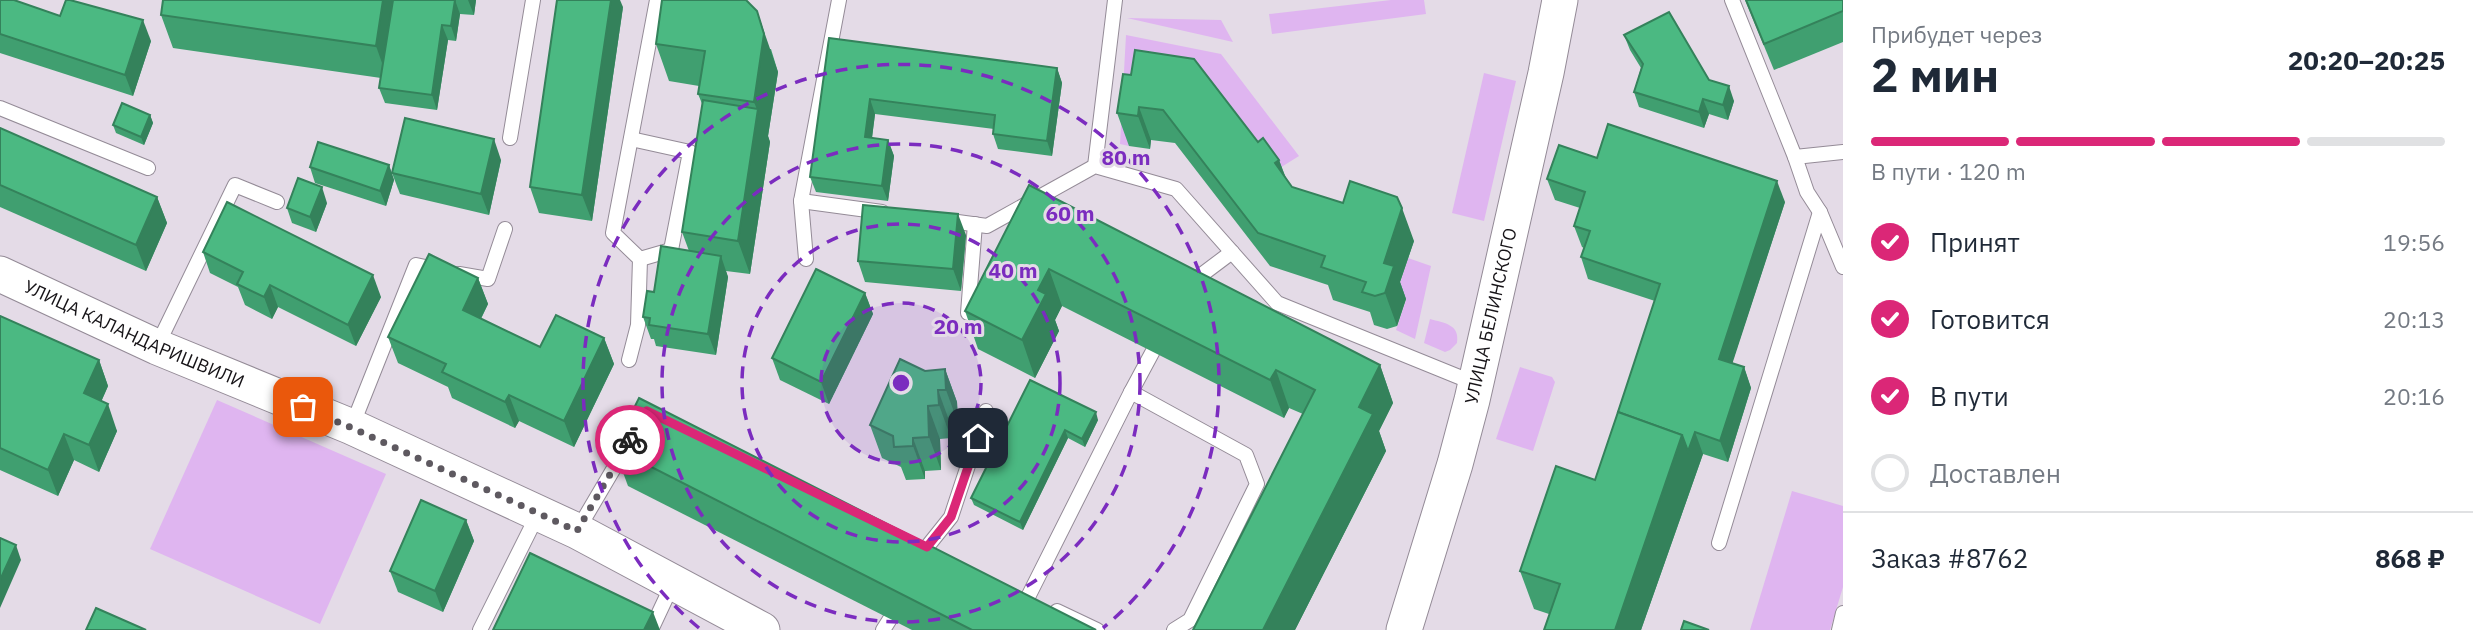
<!DOCTYPE html>
<html lang="ru">
<head>
<meta charset="utf-8">
<style>
  :root { --surface:#fff; --page:#f6f6f7; --text:#1f2937; --muted:#747a83; --line:#e0e1e3; --accent:#db2777 }
  body { margin:0; font-family:"IBM Plex Sans",sans-serif; background:var(--page); color:var(--text); height:100vh; display:flex; flex-direction:column; font-size:26px; white-space:nowrap }
  * { box-sizing:border-box; margin:0 }
  p { font-size:23px; color:var(--muted) }
  .icon { flex:none; width:38px; height:38px; fill:none; stroke:currentColor; stroke-width:2; stroke-linecap:round; stroke-linejoin:round }
  .map { position:relative; flex:1; overflow:hidden }
  .drawer { display:flex; flex-direction:column; background:var(--surface); width:630px }
  .drawer>* { flex:none }
  .pin { position:absolute; display:grid; place-items:center; width:60px; height:60px; color:#fff; margin:-30px; border-radius:14px; box-shadow:0 4px 10px #0006 }
  .courier { position:absolute; display:grid; place-items:center; width:70px; height:70px; margin:-35px; border:5px solid #db2777; border-radius:50%; background:#fff; color:#222; box-shadow:0 2px 9px #0007 }
  .summary em { font-style:normal; font-weight:800 }
  .summary div { display:flex; flex-direction:column-reverse }
  .summary { display:flex; align-items:center; justify-content:space-between; height:119px; padding:0 28px }
  h1 { font-size:46px; font-weight:800; line-height:52px }
  .bar { display:grid; grid-template-columns:repeat(4,1fr); gap:10px 7px; align-content:center; height:84px; padding:0 28px }
  .bar i { height:9px; border-radius:5px; background:var(--line) }
  .bar .on { background:var(--accent) }
  .bar p { grid-column:span 4 }
  .line { display:flex; align-items:center; gap:18px; padding:0 28px; border-top:2px solid var(--line) }
  .line div { flex:1 }
  ol { padding:0 28px; list-style:none }
  li { display:flex; align-items:center; gap:21px; height:77px }
  li p { margin-inline-start:auto }
  li .icon { padding:7px; border-radius:50%; background:var(--accent); color:#fff; stroke-width:4 }
  li:last-child { color:var(--muted) }
  li i { width:38px; height:38px; border:4px solid var(--line); border-radius:50% }
  main { display:flex; flex:1; min-height:0 }
  .map>svg:first-child { display:block }
</style>
</head>
<body>
<main>
<div class="map">
<svg width="1843" height="630" viewBox="0 0 1843 630">
  <rect width="100%" height="100%" fill="#e4dbe7"/>
  <g fill="#dfb5f0">
    <polygon points="1391,0 1424,0 1426,14 1272,34 1269,14"/>
    <polygon points="1127,18 1221,20 1233,42"/>
    <polygon points="1126,35 1221,54 1299,156 1275,171 1206,92 1129,146 1120,144"/>
    <polygon points="1484,73 1516,81 1484,221 1452,213"/>
    <polygon points="1408,258 1431,266 1415,339 1396,330 1406,300 1396,296"/>
    <path d="M1430,319C1444,323 1460,324 1457,343L1450,350L1445,352L1424,343Z"/>
    <polygon points="1520,367 1552,377 1555,382 1533,451 1496,439"/>
    <polygon points="217,400 386,474 320,624 150,549"/>
    <polygon points="1792,491 1843,506 1843,587 1830,630 1750,630"/>
  </g>
  <g fill="none" stroke-linecap="round" stroke-linejoin="round">
    <g stroke="#948b97" stroke-width="16">
      <g id="service">
        <polyline points="1732,0 1795,157 1807,192 1820,212 1843,267"/>
        <polyline points="0,108 148,168"/>
        <polyline points="510,138 533,0"/>
        <polyline points="631,139 690,152 671,250 640,259"/>
        <polyline points="1795,157 1843,152"/>
        <polyline points="1095,166 1115,0"/>
        <polyline points="801,201 882,212"/>
        <polyline points="943,220 987,226 1095,166 1176,189 1277,303 1474,383"/>
        <polyline points="806,259 801,201 839,0"/>
        <polyline points="459,274 488,279 505,229"/>
        <polyline points="1188,285 1232,252"/>
        <polyline points="968,313 975,224"/>
        <polyline points="157,346 235,185 277,202"/>
        <polyline points="1153,351 1131,392 1246,455 1257,484 1190,620 1174,630"/>
        <polyline points="629,360 638,325 640,259 613,233 657,0"/>
        <polyline points="352,426 416,265 439,270"/>
        <polyline points="577,531 627,446"/>
        <polyline points="1719,543 1820,212"/>
        <polyline points="919,562 927,547 951,517 986,411"/>
        <polyline points="1028,597 1131,392"/>
        <polyline points="1057,611 1097,630"/>
        <polyline points="480,630 538,514"/>
        <polyline points="651,630 673,583"/>
        <polyline points="883,630 890,619"/>
        <polyline points="1839,630 1843,613"/>
      </g>
    </g>
    <g stroke="#948b97" stroke-width="37">
      <g id="tertiary">
        <path id="s1" d="M0,274L157,347L352,427L577,531L762,630"/>
        <path id="s2" d="M1404,630L1455,464L1472,400L1546,73L1560,0"/>
      </g>
    </g>
    <use href="#service" stroke="#fff" stroke-width="14"/>
    <use href="#tertiary" stroke="#fff" stroke-width="35"/>
  </g>
  <g fill="#409f70">
    <polygon points="0,0 151,41 133,96 0,53"/>
    <polygon points="163,0 476,0 474,15 460,14 456,41 448,40 437,110 385,103 379,88 381,78 173,48 161,15"/>
    <polygon points="1745,0 1843,0 1843,42 1774,70"/>
    <polygon points="623,7 592,221 539,213 530,187"/>
    <polygon points="1624,35 1709,80 1734,101 1728,120 1709,114 1704,128 1639,107 1634,92 1641,68 1630,50"/>
    <polygon points="829,38 1057,68 1062,83 1052,156 998,149 993,134 994,129 875,114 872,138 888,140 894,156 888,201 816,192 810,177"/>
    <polygon points="656,44 771,49 778,72 768,136 770,142 750,274 726,271 728,277 716,355 656,346 654,339 651,339 643,317 654,292 689,251 682,232 703,106 698,94 699,86 669,81"/>
    <polygon points="1123,74 1258,142 1279,160 1286,178 1292,187 1414,241 1400,282 1406,299 1397,326 1387,329 1374,325 1370,312 1333,300 1328,285 1270,266 1175,143 1151,140 1150,149 1129,146 1117,113"/>
    <polygon points="150,115 153,123 144,145 116,133 113,125"/>
    <polygon points="0,128 157,197 167,223 146,271 0,207"/>
    <polygon points="1597,158 1785,202 1732,363 1744,367 1751,388 1728,462 1703,454 1641,630 1549,614 1534,609 1520,571 1595,480 1655,301 1588,279 1581,257 1584,248 1582,247 1574,226 1580,208 1555,200 1547,179"/>
    <polygon points="501,160 489,215 400,194 392,173"/>
    <polygon points="389,165 394,180 386,206 315,183 310,167"/>
    <polygon points="1029,185 1380,365 1393,403 1379,431 1386,451 1295,630 1193,630 1303,414 1289,408 1284,418 1062,306 1055,320 1059,331 1035,378 978,349 965,311"/>
    <polygon points="327,203 316,232 292,223 287,208"/>
    <polygon points="966,235 961,291 865,282 858,261"/>
    <polygon points="203,252 381,297 356,346 278,307 272,319 245,305 238,287 210,273"/>
    <polygon points="478,278 488,304 481,319 540,347 604,338 614,364 574,447 519,421 515,428 452,398 448,387 398,363 388,337"/>
    <polygon points="865,293 873,314 829,404 780,380 772,358"/>
    <polygon points="0,316 99,360 108,386 101,402 117,431 99,472 74,460 58,496 0,470"/>
    <polygon points="945,369 957,402 958,423 950,423 951,438 940,439 941,470 925,471 925,479 906,480 901,467 882,458 870,425 925,371"/>
    <polygon points="1030,380 1098,420 1085,447 1068,438 1023,530 974,505 971,498"/>
    <polygon points="614,448 1096,630 912,630 628,486"/>
    <polygon points="466,520 474,541 443,612 398,592 390,571"/>
  </g>
  <g fill="#34825b">
    <polygon points="383,0 399,0 388,80 376,46"/>
    <polygon points="455,0 460,14 456,41 451,26"/>
    <polygon points="468,0 476,0 474,15"/>
    <polygon points="611,0 620,0 623,7 592,221 582,195"/>
    <polygon points="757,11 778,72 768,136 770,142 750,274 738,241 758,112 754,102"/>
    <polygon points="143,20 151,41 133,96 125,75"/>
    <polygon points="442,25 448,40 437,110 432,95"/>
    <polygon points="1057,68 1062,83 1052,156 1047,141"/>
    <polygon points="1729,86 1734,101 1728,120 1723,105"/>
    <polygon points="870,99 875,114 870,153 865,137"/>
    <polygon points="1703,99 1709,114 1704,128 1699,112"/>
    <polygon points="1139,107 1151,140 1150,149 1138,116"/>
    <polygon points="150,115 153,123 144,145 141,137"/>
    <polygon points="494,139 501,160 489,215 481,194"/>
    <polygon points="888,140 894,156 888,201 882,186"/>
    <polygon points="1279,160 1291,193 1275,163"/>
    <polygon points="389,165 394,180 386,206 380,191"/>
    <polygon points="1777,181 1785,202 1727,380 1719,359"/>
    <polygon points="322,187 327,203 316,232 310,217"/>
    <polygon points="157,197 167,223 146,271 136,245"/>
    <polygon points="1402,208 1414,241 1400,282 1406,299 1397,326 1385,293 1384,263"/>
    <polygon points="958,214 966,235 961,291 953,269"/>
    <polygon points="721,256 728,277 716,355 708,334"/>
    <polygon points="1049,269 1062,306 1055,320 1059,331 1035,378 1022,340 1038,290"/>
    <polygon points="373,275 381,297 356,346 348,325"/>
    <polygon points="478,278 488,304 472,336 463,310"/>
    <polygon points="270,285 278,307 272,319 264,297"/>
    <polygon points="865,293 873,314 829,404 821,382"/>
    <polygon points="604,338 614,364 574,447 564,421"/>
    <polygon points="99,360 108,386 93,420 84,393"/>
    <polygon points="1380,365 1393,403 1379,431 1386,451 1295,630 1263,630 1359,407"/>
    <polygon points="1744,367 1751,388 1728,462 1720,441"/>
    <polygon points="945,369 957,402 958,423 946,390"/>
    <polygon points="1276,370 1289,408 1284,418 1270,380"/>
    <polygon points="938,390 950,423 951,438 939,405"/>
    <polygon points="509,395 519,421 515,428 505,402"/>
    <polygon points="108,404 117,431 99,472 89,445"/>
    <polygon points="928,406 940,439 941,470 929,437"/>
    <polygon points="1096,412 1098,420 1085,447 1082,439"/>
    <polygon points="1065,430 1068,438 1023,530 1020,522"/>
    <polygon points="1695,432 1703,454 1641,630 1615,630 1682,435"/>
    <polygon points="64,434 74,460 58,496 48,470"/>
    <polygon points="913,438 925,471 925,479 913,446"/>
    <polygon points="466,520 474,541 443,612 435,591"/>
    <polygon points="16,545 21,560 0,608 0,580"/>
    <polygon points="653,612 660,630 644,630"/>
  </g>
  <g fill="#4bb982" stroke="#34825b" stroke-width="2">
    <polygon points="0,0 14,0 60,16 66,0 70,0 143,20 125,75 0,34"/>
    <polygon points="163,0 383,0 376,46 161,15"/>
    <polygon points="393,0 455,0 451,26 442,25 432,95 379,88"/>
    <polygon points="557,0 611,0 582,195 530,187"/>
    <polygon points="662,0 746,0 757,11 764,34 754,102 698,94 705,51 656,44"/>
    <polygon points="1746,0 1843,0 1843,11 1764,44"/>
    <polygon points="1669,12 1709,80 1729,86 1723,105 1703,99 1699,112 1634,92 1643,64 1624,35"/>
    <polygon points="829,38 1057,68 1047,141 993,134 995,115 870,99 865,137 888,140 882,186 810,177"/>
    <polygon points="1135,50 1194,59 1258,142 1263,138 1279,160 1275,163 1292,187 1343,203 1350,181 1397,197 1402,208 1384,263 1394,266 1385,293 1375,296 1362,292 1366,282 1321,267 1325,256 1258,233 1163,110 1139,107 1138,116 1117,113 1123,74 1131,75"/>
    <polygon points="703,100 758,109 738,241 682,232"/>
    <polygon points="122,103 150,115 141,137 113,125"/>
    <polygon points="405,118 494,139 481,194 392,173"/>
    <polygon points="1608,124 1777,181 1719,359 1744,367 1720,441 1695,432 1688,451 1682,435 1618,412 1660,284 1581,257 1590,231 1574,226 1585,192 1547,179 1559,145 1597,158"/>
    <polygon points="0,128 157,197 136,245 0,185"/>
    <polygon points="318,142 389,165 380,191 310,167"/>
    <polygon points="298,178 322,187 310,217 287,208"/>
    <polygon points="1029,185 1380,365 1359,407 1373,414 1263,630 1193,630 1315,390 1276,370 1270,380 1049,269 1038,290 1046,294 1022,340 965,311"/>
    <polygon points="227,202 373,275 348,325 270,285 264,297 237,284 243,272 203,252"/>
    <polygon points="863,205 958,214 953,269 858,261"/>
    <polygon points="661,246 721,256 708,334 649,325 650,318 643,317 647,291 654,292"/>
    <polygon points="429,254 478,278 463,310 540,347 556,315 604,338 564,421 509,395 505,402 442,372 446,364 388,337"/>
    <polygon points="816,269 865,293 821,382 772,358"/>
    <polygon points="0,316 99,360 84,393 108,404 89,445 64,434 48,470 0,448"/>
    <polygon points="900,359 925,371 945,369 946,390 938,390 939,405 928,406 929,437 913,438 913,446 894,447 893,436 870,425"/>
    <polygon points="1030,380 1096,412 1082,439 1065,430 1020,522 971,498"/>
    <polygon points="639,398 1096,630 972,630 614,448"/>
    <polygon points="1618,412 1682,435 1615,630 1544,630 1560,584 1520,571 1556,466 1595,480"/>
    <polygon points="421,500 466,520 435,591 390,571"/>
    <polygon points="0,538 16,545 0,580"/>
    <polygon points="530,553 653,612 644,630 493,630"/>
    <polygon points="96,608 146,630 86,630"/>
    <polygon points="1684,621 1709,630 1681,630"/>
  </g>
  <g fill="none" stroke-linecap="round" stroke-linejoin="round">
    <polyline stroke="#5e5960" stroke-width="7" stroke-dasharray="0 12.6" points="303,407 352,428 577,531 630,440"/>
    <polyline stroke="#db2777" stroke-width="9" points="630,440 647,411 927,547 951,517 978,438"/>
  </g>
  <circle cx="901" cy="383" r="80" fill="#7b2cbf" fill-opacity=".12"/>
  <g fill="none" stroke="#7b2cbf" stroke-width="3.5" stroke-dasharray="12 9">
    <circle cx="901" cy="383" r="80"/>
    <circle cx="901" cy="383" r="159"/>
    <circle cx="901" cy="383" r="239"/>
    <path d="M699 628A318 318 0 1 1 1103 628"/>
  </g>
  <g text-anchor="middle" stroke-width="6" stroke-linejoin="round" paint-order="stroke">
    <g font-size="18" fill="#161317" stroke="#e4dbe7">
      <text dy="6" stroke="none"><textPath href="#s2" startOffset="326">УЛИЦА БЕЛИНСКОГО</textPath></text>
      <text dy="6" stroke="none"><textPath href="#s1" startOffset="147">УЛИЦА КАЛАНДАРИШВИЛИ</textPath></text>
    </g>
  </g>
  <circle cx="901" cy="383" r="10" fill="#7b2cbf" stroke="#e4dbe7" stroke-width="3.5"/>
  <g font-size="21" text-anchor="middle" font-weight="bold" fill="#7b2cbf" stroke="#e4dbe7" stroke-width="6" stroke-linejoin="round" paint-order="stroke">
    <text x="1126" y="165">80 m</text>
    <text x="1070" y="221">60 m</text>
    <text x="1013" y="278">40 m</text>
    <text x="958" y="334">20 m</text>
  </g>
</svg>
<div class="pin" style="left:303px;top:407px;background:#ea580c"><svg class="icon" aria-label="bag" viewBox="0 0 24 24"><path d="M5 8h14l-1 12H6zM9 8a3 3 0 0 1 6 0"/></svg></div>
<div class="pin" style="left:978px;top:438px;background:#1f2937"><svg class="icon" aria-label="home" viewBox="0 0 24 24"><path d="M3 11l9-7 9 7M6 9v11h12V9"/></svg></div>
<div class="courier" style="left:630px;top:440px"><svg class="icon" aria-label="bike" viewBox="0 0 24 24"><circle cx="6" cy="16" r="4"/><circle cx="18" cy="16" r="4"/><path d="M6 16l4-8h5l3 8M10 8l3 8H6M13 5h3"/></svg></div>
</div>
<section class="drawer">
<div class="summary"><div><h1>2 мин</h1><p>Прибудет через</p></div><em>20:20–20:25</em></div>
<div class="bar"><i class="on"></i><i class="on"></i><i class="on"></i><i></i><p>В пути · 120 m</p></div>
<ol>
<li><svg class="icon" aria-label="check" viewBox="0 0 24 24"><path d="M5 12l5 5 9-10"/></svg>Принят<p>19:56</p></li>
<li><svg class="icon" aria-label="check" viewBox="0 0 24 24"><path d="M5 12l5 5 9-10"/></svg>Готовится<p>20:13</p></li>
<li><svg class="icon" aria-label="check" viewBox="0 0 24 24"><path d="M5 12l5 5 9-10"/></svg>В пути<p>20:16</p></li>
<li><i></i>Доставлен</li>
</ol>
<div class="line" style="height:91px"><div>Заказ #8762</div><b>868 ₽</b></div>
</section>
</main>
</body>
</html>
